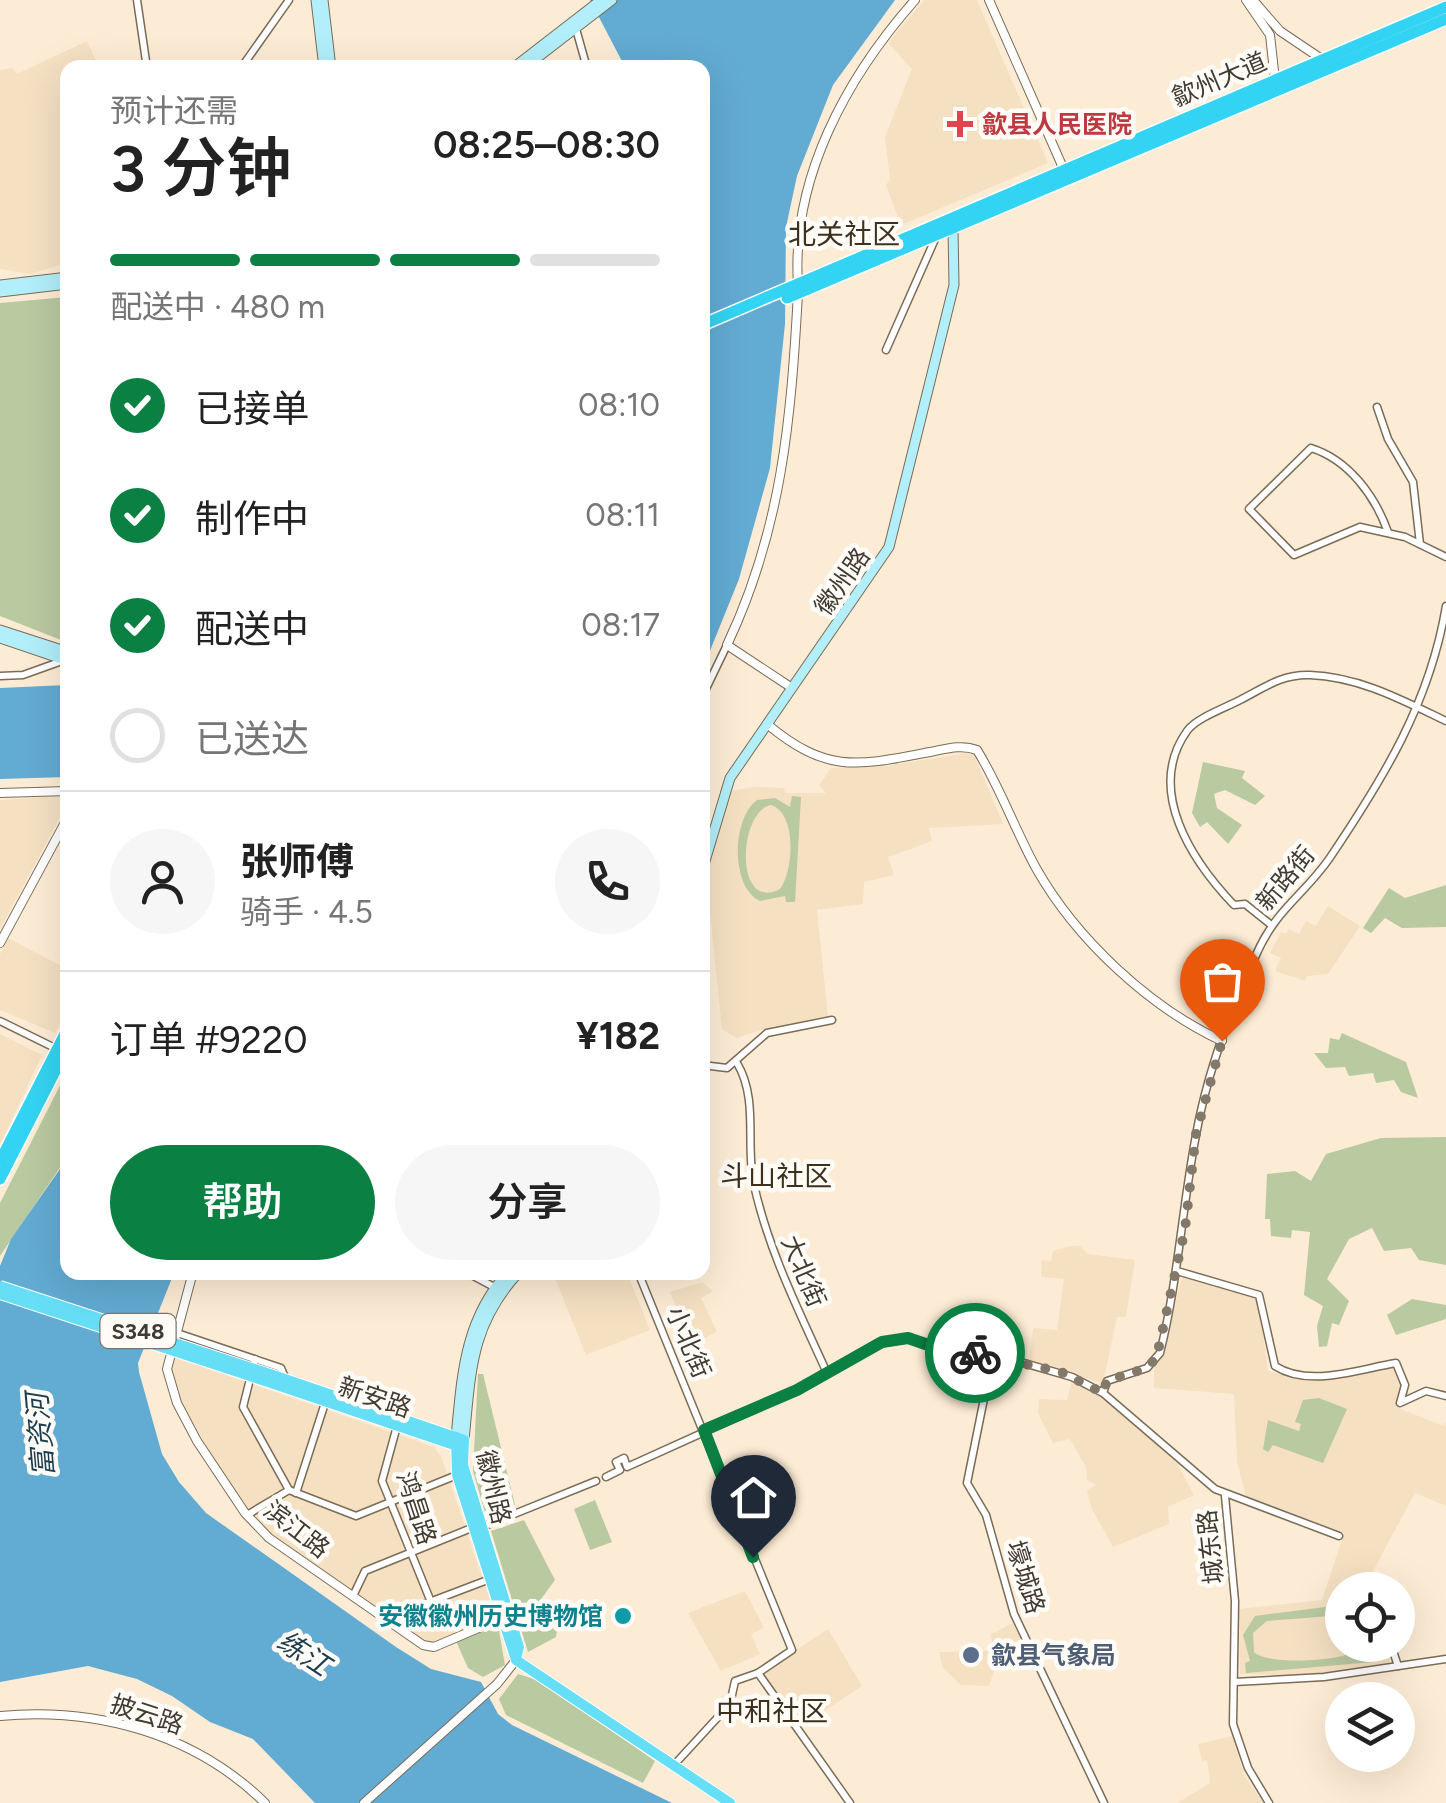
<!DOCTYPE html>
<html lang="zh">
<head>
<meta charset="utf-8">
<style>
  :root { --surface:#fff; --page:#f6f6f6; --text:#222; --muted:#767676; --line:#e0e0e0; --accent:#0b8043 }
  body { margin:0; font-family:Figtree,"Noto Sans SC",sans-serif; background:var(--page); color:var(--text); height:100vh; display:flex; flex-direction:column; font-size:38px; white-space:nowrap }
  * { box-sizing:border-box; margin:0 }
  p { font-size:32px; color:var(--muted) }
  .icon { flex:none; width:55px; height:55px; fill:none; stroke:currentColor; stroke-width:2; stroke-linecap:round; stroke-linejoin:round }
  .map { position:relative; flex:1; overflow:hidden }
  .sheet { position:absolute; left:60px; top:60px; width:650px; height:1220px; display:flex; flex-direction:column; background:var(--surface); border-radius:20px; box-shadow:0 10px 40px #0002 }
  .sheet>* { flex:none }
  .fabs { position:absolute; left:1325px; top:1572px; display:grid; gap:20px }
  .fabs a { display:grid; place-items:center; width:90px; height:90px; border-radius:50%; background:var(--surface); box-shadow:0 10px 40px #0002; font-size:50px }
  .pin { position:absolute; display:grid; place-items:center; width:85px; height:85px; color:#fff; margin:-102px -42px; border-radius:50% 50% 50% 0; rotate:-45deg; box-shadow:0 0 10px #0007 }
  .pin .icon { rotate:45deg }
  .courier { position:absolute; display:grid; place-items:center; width:100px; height:100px; margin:-50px; border:8px solid #0b8043; border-radius:50%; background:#fff; color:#222; box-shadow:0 2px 12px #0007 }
  .summary em { font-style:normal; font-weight:600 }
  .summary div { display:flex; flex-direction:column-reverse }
  .summary { display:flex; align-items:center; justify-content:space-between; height:170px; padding:0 50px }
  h1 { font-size:65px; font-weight:600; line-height:75px }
  .bar { display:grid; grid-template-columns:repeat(4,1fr); gap:15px 10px; align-content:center; height:120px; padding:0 50px }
  .bar i { height:12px; border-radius:8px; background:var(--line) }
  .bar .current { background:var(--accent) }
  .bar p { grid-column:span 4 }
  .line { display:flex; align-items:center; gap:25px; padding:0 50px; border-top:2px solid var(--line) }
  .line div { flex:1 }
  .round { display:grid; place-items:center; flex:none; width:105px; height:105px; border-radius:52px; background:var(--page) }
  ol { padding:0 50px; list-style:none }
  li { display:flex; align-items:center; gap:30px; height:110px }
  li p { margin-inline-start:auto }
  li .icon { padding:10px; border-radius:50%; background:var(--accent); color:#fff; stroke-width:4 }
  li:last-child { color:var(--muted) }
  li i { width:55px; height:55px; border:5px solid var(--line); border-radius:50% }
  .cta { display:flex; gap:20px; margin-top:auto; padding:20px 50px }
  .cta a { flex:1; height:115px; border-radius:60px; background:var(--accent); color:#fff; font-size:40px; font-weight:600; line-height:115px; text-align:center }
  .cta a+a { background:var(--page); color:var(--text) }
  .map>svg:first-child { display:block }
</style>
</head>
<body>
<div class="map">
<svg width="1446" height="1803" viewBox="0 0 1446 1803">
  <rect width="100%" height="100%" fill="#fdecd5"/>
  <g fill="#f5e0c2">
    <polygon points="924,0 977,0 1048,163 901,225 886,185 890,179 885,137 912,69 888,43"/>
    <polygon points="87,41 99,67 68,68 67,263 30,274 0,269 0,70 12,68 17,74"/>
    <polygon points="973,752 1003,824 929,828 932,841 888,857 894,875 864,882 863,904 817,910 828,1016 815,1024 765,1029 736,1038 722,1029 709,902 703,883 725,792 754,787 784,788 785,793 826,793 819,785 831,768 886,766"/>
    <polygon points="59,796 66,806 0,929 0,800"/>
    <polygon points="1328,906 1360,926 1328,974 1307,976 1305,981 1275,971 1281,958 1270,953 1281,932 1286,934 1289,929 1299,934 1306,921 1316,926"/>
    <polygon points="8,938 67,969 67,1010 55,1033 0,1010 0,954"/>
    <polygon points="0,1034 42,1055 0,1145"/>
    <polygon points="1070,1246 1080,1246 1088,1254 1135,1260 1126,1317 1117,1317 1103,1383 1029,1361 1033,1328 1057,1330 1064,1279 1041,1277 1042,1260 1051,1261 1053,1251"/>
    <polygon points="553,1273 627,1273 650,1330 586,1355"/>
    <polygon points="1182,1277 1258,1297 1268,1371 1299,1378 1323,1377 1397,1365 1404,1385 1398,1391 1398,1408 1444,1426 1446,1422 1446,1506 1415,1493 1367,1582 1377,1590 1342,1590 1342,1645 1389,1645 1390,1662 1314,1676 1240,1674 1239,1609 1322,1600 1344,1533 1247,1500 1237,1462 1234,1394 1154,1388 1154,1367 1161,1359"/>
    <polygon points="702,1282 713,1291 701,1298 717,1332 693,1344 670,1292"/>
    <polygon points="174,1357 434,1447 441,1456 496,1618 428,1645 267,1534 246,1512 179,1400 169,1371"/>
    <polygon points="1072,1381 1100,1394 1177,1463 1194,1495 1168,1507 1169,1524 1113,1547 1091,1507 1087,1490 1096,1485 1087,1480 1086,1467 1070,1439 1053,1443 1038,1413 1039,1399 1067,1400"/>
    <polygon points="745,1591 764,1628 751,1634 760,1654 721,1671 688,1613"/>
    <polygon points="1013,1623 1023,1644 999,1656 989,1686 961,1685 943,1668 939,1652 993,1651 991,1634"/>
    <polygon points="828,1629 862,1686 800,1727 761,1673"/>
    <polygon points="1232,1736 1244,1775 1263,1803 1177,1803 1210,1783 1207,1760 1202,1761 1198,1744"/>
  </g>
  <g fill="#b9c9a0" fill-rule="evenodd">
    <polygon points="67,297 68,642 66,642 0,616 0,303"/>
    <polygon points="1203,762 1245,771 1242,778 1265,796 1255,805 1225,790 1214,794 1217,808 1242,825 1228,844 1207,822 1200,827 1192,813"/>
    <path d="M792,796L801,797L795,902H786L785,896L760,901C730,887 732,818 757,800L775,798L790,807ZM771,805C797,813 794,870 780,889C734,913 738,811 771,805Z"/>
    <polygon points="1446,885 1446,927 1402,928 1385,918 1371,933 1363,928 1389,888 1405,898"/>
    <polygon points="1342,1033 1406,1062 1418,1098 1401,1092 1394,1080 1376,1083 1373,1073 1349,1076 1345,1067 1326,1068 1314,1053 1328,1053 1330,1038 1339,1040"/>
    <polygon points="67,1072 67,1157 0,1256 0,1203"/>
    <polygon points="1446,1137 1446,1265 1419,1260 1411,1248 1384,1251 1372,1228 1349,1239 1327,1279 1349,1301 1339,1325 1332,1323 1327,1346 1319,1347 1317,1326 1323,1306 1304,1295 1310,1232 1292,1230 1291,1238 1271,1236 1270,1219 1265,1219 1267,1174 1295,1171 1311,1181 1326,1154 1381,1138"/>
    <polygon points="1412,1299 1446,1305 1446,1319 1396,1335 1387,1315"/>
    <polygon points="478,1374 483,1374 515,1505 486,1516 473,1471"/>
    <polygon points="1319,1398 1347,1409 1323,1463 1273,1445 1268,1452 1263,1449 1268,1420 1299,1431 1301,1424 1295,1422 1303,1400"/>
    <polygon points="595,1500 612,1542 590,1550 574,1509"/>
    <polygon points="524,1520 555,1580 536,1606 546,1625 557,1631 556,1637 528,1652 491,1531"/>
    <path d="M1341,1605L1342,1615L1267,1621L1253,1633L1254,1652C1267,1665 1330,1661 1349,1654C1359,1651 1358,1645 1370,1645L1367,1651H1372L1373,1662L1246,1673L1245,1663L1250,1661L1243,1635L1255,1616Z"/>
    <polygon points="498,1625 505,1665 483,1677 468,1668 456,1641"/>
    <polygon points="518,1674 540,1681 655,1761 643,1783 506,1715 499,1699"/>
  </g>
  <g fill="#62abd2">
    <polygon points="590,0 895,0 833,85 797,176 786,227 785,324 770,468 739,579 703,668 702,68 625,67"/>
    <polygon points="67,685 67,777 0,779 0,688"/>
    <polygon points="67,1159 68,1272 174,1273 138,1363 139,1372 162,1454 179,1482 206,1513 396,1647 431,1669 481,1682 498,1714 512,1725 672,1803 315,1803 253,1739 210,1722 172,1696 137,1679 88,1666 0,1682 0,1266 11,1239"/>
  </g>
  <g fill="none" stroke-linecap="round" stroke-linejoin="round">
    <g stroke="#7b6c57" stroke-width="9">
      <g id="minor">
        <polyline points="137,0 147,68"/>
        <polyline points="576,29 587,68"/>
        <polyline points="241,68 289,0"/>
        <polyline points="886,350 936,237"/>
        <polyline points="1377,407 1388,439 1413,482 1420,544"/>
        <path d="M1388,532C1375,496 1349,460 1311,448L1249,509L1294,555L1360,527L1405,537L1446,557"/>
        <polyline points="0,676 23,675 62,661"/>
        <polyline points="702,697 727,645"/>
        <path d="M1270,924L1245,904L1234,905C1192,861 1145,790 1187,731C1196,718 1225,708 1240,700C1264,688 1281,674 1310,675C1360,677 1402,700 1446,721"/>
        <polyline points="0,1021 57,1049"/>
        <path d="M737,1063C759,1100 745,1145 754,1185C769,1252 799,1311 827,1373"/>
        <polyline points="702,1065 727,1068 767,1033 832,1020"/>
        <path d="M1177,1271L1259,1295L1275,1366C1309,1388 1359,1369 1396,1363L1405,1385L1400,1403L1426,1391L1446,1396"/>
        <polyline points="466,1272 496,1288"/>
        <polyline points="489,1272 504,1280"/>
        <polyline points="638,1272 792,1650 758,1673 735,1681 730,1704 674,1765"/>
        <polyline points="177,1333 281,1368 286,1380"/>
        <polyline points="993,1354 967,1483 986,1515 1014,1614 1104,1803"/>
        <polyline points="255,1359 243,1407 289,1490"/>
        <path d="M1103,1393L1107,1381L1147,1368L1160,1353C1178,1281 1182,1208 1196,1135C1207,1074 1230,1011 1256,955C1276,909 1303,896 1329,859C1383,779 1430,703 1446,606"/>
        <polyline points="397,1426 382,1481 431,1602"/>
        <polyline points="606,1477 620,1470 616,1462 624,1458 627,1467 797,1390 876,1344 907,1339 940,1349 993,1354 1072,1377 1103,1393 1215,1489 1339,1536"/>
        <polyline points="289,1490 356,1516 457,1475"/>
        <polyline points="296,1493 325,1403"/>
        <polyline points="1225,1496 1235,1601 1233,1724 1248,1768 1269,1803"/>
        <polyline points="247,1515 289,1490"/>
        <polyline points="482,1527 596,1481"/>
        <polyline points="1398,1595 1402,1594"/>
        <polyline points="353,1596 365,1571 474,1527"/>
        <polyline points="385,1619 490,1579"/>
        <polyline points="1391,1645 1398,1666"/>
        <polyline points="758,1673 850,1803"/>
        <polyline points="1234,1682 1324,1677 1446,1659"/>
      </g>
    </g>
    <g stroke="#7b6c57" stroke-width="10">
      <g id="tertiary">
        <polyline points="989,0 1064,170"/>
        <polyline points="1246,0 1270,35 1275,80"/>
        <polyline points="1253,0 1280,31 1323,60"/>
        <path d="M798,284C791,178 847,77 915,0"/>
        <path d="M792,688L727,645C782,529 791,419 798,293"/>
        <path d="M767,724C827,774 857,766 930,752C946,749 961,744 977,750C1000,787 1015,830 1036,868C1076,939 1149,1007 1222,1041"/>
        <polyline points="0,793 68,791"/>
        <polyline points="0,943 68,817"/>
        <polyline points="193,1272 167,1369 177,1403 197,1441 245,1513 269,1538 423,1645 434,1647 502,1618"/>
        <path d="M0,1716C97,1707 195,1734 265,1803"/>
        <polyline points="364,1803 497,1684 516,1660"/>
      </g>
    </g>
    <g stroke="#7b6c57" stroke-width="11">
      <g id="secondary">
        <polyline points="316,0 324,68"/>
        <polyline points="323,0 331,68"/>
        <polyline points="513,68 601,0"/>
        <polyline points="524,68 612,0"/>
        <polyline points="0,285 68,277"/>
        <polyline points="0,292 68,284"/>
        <polyline points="0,630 68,652"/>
        <polyline points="0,638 68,661"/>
        <polyline points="702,871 730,778 889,547 954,285 953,228"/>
        <path d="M456,1437C462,1376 464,1320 508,1272"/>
        <path d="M464,1440C471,1372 470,1325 519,1272"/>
      </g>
    </g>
    <g stroke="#fff" stroke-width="12">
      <g id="primary">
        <polyline points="276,1376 464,1440 463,1465 519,1647 516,1659"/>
        <polyline points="274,1384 457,1446"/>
        <polyline points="456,1437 457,1475 516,1660 730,1803"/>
      </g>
    </g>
    <g stroke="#fff" stroke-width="14">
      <g id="trunk">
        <polyline points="787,298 1446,19"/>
        <polyline points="702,325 1446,7"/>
        <polyline points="0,1161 68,1028"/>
        <polyline points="0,1179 68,1046"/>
      </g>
    </g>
    <use href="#minor" stroke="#fff" stroke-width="6"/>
    <use href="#tertiary" stroke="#fff" stroke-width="8"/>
    <use href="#secondary" stroke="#b2effa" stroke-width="9"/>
    <use href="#primary" stroke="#66dff6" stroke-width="10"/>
    <use href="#trunk" stroke="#33d4f3" stroke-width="11"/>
    <g stroke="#fff" stroke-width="12" stroke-linecap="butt">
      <g id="primary-bridge">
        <polyline points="0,1286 276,1376"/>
        <polyline points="0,1294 274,1384"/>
      </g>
    </g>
    <use href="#primary-bridge" stroke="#66dff6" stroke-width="10"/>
  </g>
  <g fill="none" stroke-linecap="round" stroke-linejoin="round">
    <polyline stroke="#83796b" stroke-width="10" stroke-dasharray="0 18" points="975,1353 1061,1372 1103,1393 1107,1380 1134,1373 1156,1360 1185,1229 1196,1134 1222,1041"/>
    <polyline stroke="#0b8043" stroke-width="12" points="753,1557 704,1430 797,1390 882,1342 908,1338 940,1349 975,1353"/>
  </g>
  <path fill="#e0444e" stroke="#fffcf7" stroke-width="4" d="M955 109h10v10h10v10h-10v10h-10v-10h-10v-10h10z"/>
  <circle fill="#0f9aa8" stroke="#fffcf7" stroke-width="4" cx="623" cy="1616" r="10"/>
  <circle fill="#5c6f8a" stroke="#fffcf7" stroke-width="4" cx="971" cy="1655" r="10"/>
  <g text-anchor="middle" stroke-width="9" stroke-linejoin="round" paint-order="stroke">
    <rect fill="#fffcf7" stroke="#7b756d" stroke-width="2.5" x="100.5" y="1314" width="75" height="34" rx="8"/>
    <g font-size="22" font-weight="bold" fill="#423b32">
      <text x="138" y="1339">S348</text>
    </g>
    <g font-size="25" fill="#423b32" stroke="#fffcf7">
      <text transform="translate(1219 79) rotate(-23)" y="9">歙州大道</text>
      <text transform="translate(842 581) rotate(-55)" y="9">徽州路</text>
      <text transform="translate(1285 878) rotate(-50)" y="9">新路街</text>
      <text transform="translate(804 1271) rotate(67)" y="9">大北街</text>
      <text transform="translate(689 1342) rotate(67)" y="9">小北街</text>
      <text transform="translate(375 1397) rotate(19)" y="9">新安路</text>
      <text transform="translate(494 1487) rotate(77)" y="9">徽州路</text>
      <text transform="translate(417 1508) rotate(72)" y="9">鸿昌路</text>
      <text transform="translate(297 1529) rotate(38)" y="9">滨江路</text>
      <text transform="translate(1210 1547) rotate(-96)" y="9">城东路</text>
      <text transform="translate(1026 1577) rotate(73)" y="9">壕城路</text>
      <text transform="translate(147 1714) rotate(18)" y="9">披云路</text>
    </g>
    <g font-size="25" font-weight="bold" fill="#be3a42" stroke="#fffcf7" text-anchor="start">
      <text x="982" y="133">歙县人民医院</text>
    </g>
    <g font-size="25" font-weight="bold" fill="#0d838f" stroke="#fffcf7" text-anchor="end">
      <text x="603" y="1625">安徽徽州历史博物馆</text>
    </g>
    <g font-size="25" font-weight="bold" fill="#4e5e75" stroke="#fffcf7" text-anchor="start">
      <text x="991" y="1664">歙县气象局</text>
    </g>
    <g font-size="28" fill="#3d301d" stroke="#fffcf7">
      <text x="844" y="244">北关社区</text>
      <text x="776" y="1186">斗山社区</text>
      <text x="772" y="1721">中和社区</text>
    </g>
    <g font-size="28" font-style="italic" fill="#1c3d4e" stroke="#fffcf7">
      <text transform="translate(40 1435) rotate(-95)" y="10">富资河</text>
      <text transform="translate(304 1653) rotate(33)" y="10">练江</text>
    </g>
  </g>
</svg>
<div class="fabs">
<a><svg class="icon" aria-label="locate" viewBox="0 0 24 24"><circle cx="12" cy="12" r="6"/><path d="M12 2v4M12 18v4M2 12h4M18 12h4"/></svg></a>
<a><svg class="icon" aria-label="layers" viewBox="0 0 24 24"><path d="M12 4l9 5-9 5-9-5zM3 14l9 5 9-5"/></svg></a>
</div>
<div class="pin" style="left:1222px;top:1041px;background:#ea580c"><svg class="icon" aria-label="bag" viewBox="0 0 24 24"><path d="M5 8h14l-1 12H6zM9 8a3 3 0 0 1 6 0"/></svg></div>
<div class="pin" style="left:753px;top:1557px;background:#1f2937"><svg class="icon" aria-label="home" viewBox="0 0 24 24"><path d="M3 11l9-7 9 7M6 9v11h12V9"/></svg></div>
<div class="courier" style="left:975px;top:1353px"><svg class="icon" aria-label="bike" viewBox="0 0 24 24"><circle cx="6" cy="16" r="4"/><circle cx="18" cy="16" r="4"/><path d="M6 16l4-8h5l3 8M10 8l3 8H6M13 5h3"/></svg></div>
<section class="sheet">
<div class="summary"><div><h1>3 分钟</h1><p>预计还需</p></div><em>08:25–08:30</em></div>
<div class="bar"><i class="current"></i><i class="current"></i><i class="current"></i><i></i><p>配送中 · 480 m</p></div>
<ol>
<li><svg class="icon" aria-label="check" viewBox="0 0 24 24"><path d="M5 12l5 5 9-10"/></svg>已接单<p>08:10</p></li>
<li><svg class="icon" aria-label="check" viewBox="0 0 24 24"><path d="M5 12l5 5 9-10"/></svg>制作中<p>08:11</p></li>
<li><svg class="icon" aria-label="check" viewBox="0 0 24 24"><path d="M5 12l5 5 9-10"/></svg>配送中<p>08:17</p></li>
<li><i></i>已送达</li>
</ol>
<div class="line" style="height:180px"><a class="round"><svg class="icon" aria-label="person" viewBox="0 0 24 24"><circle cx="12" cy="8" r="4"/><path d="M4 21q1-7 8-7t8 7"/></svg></a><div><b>张师傅</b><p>骑手 · 4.5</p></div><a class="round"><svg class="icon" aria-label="phone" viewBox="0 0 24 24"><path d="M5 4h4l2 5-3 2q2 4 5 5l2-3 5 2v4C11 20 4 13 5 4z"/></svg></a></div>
<div class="line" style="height:130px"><div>订单 #9220</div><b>¥182</b></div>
<div class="cta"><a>帮助</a><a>分享</a></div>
</section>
</div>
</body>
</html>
